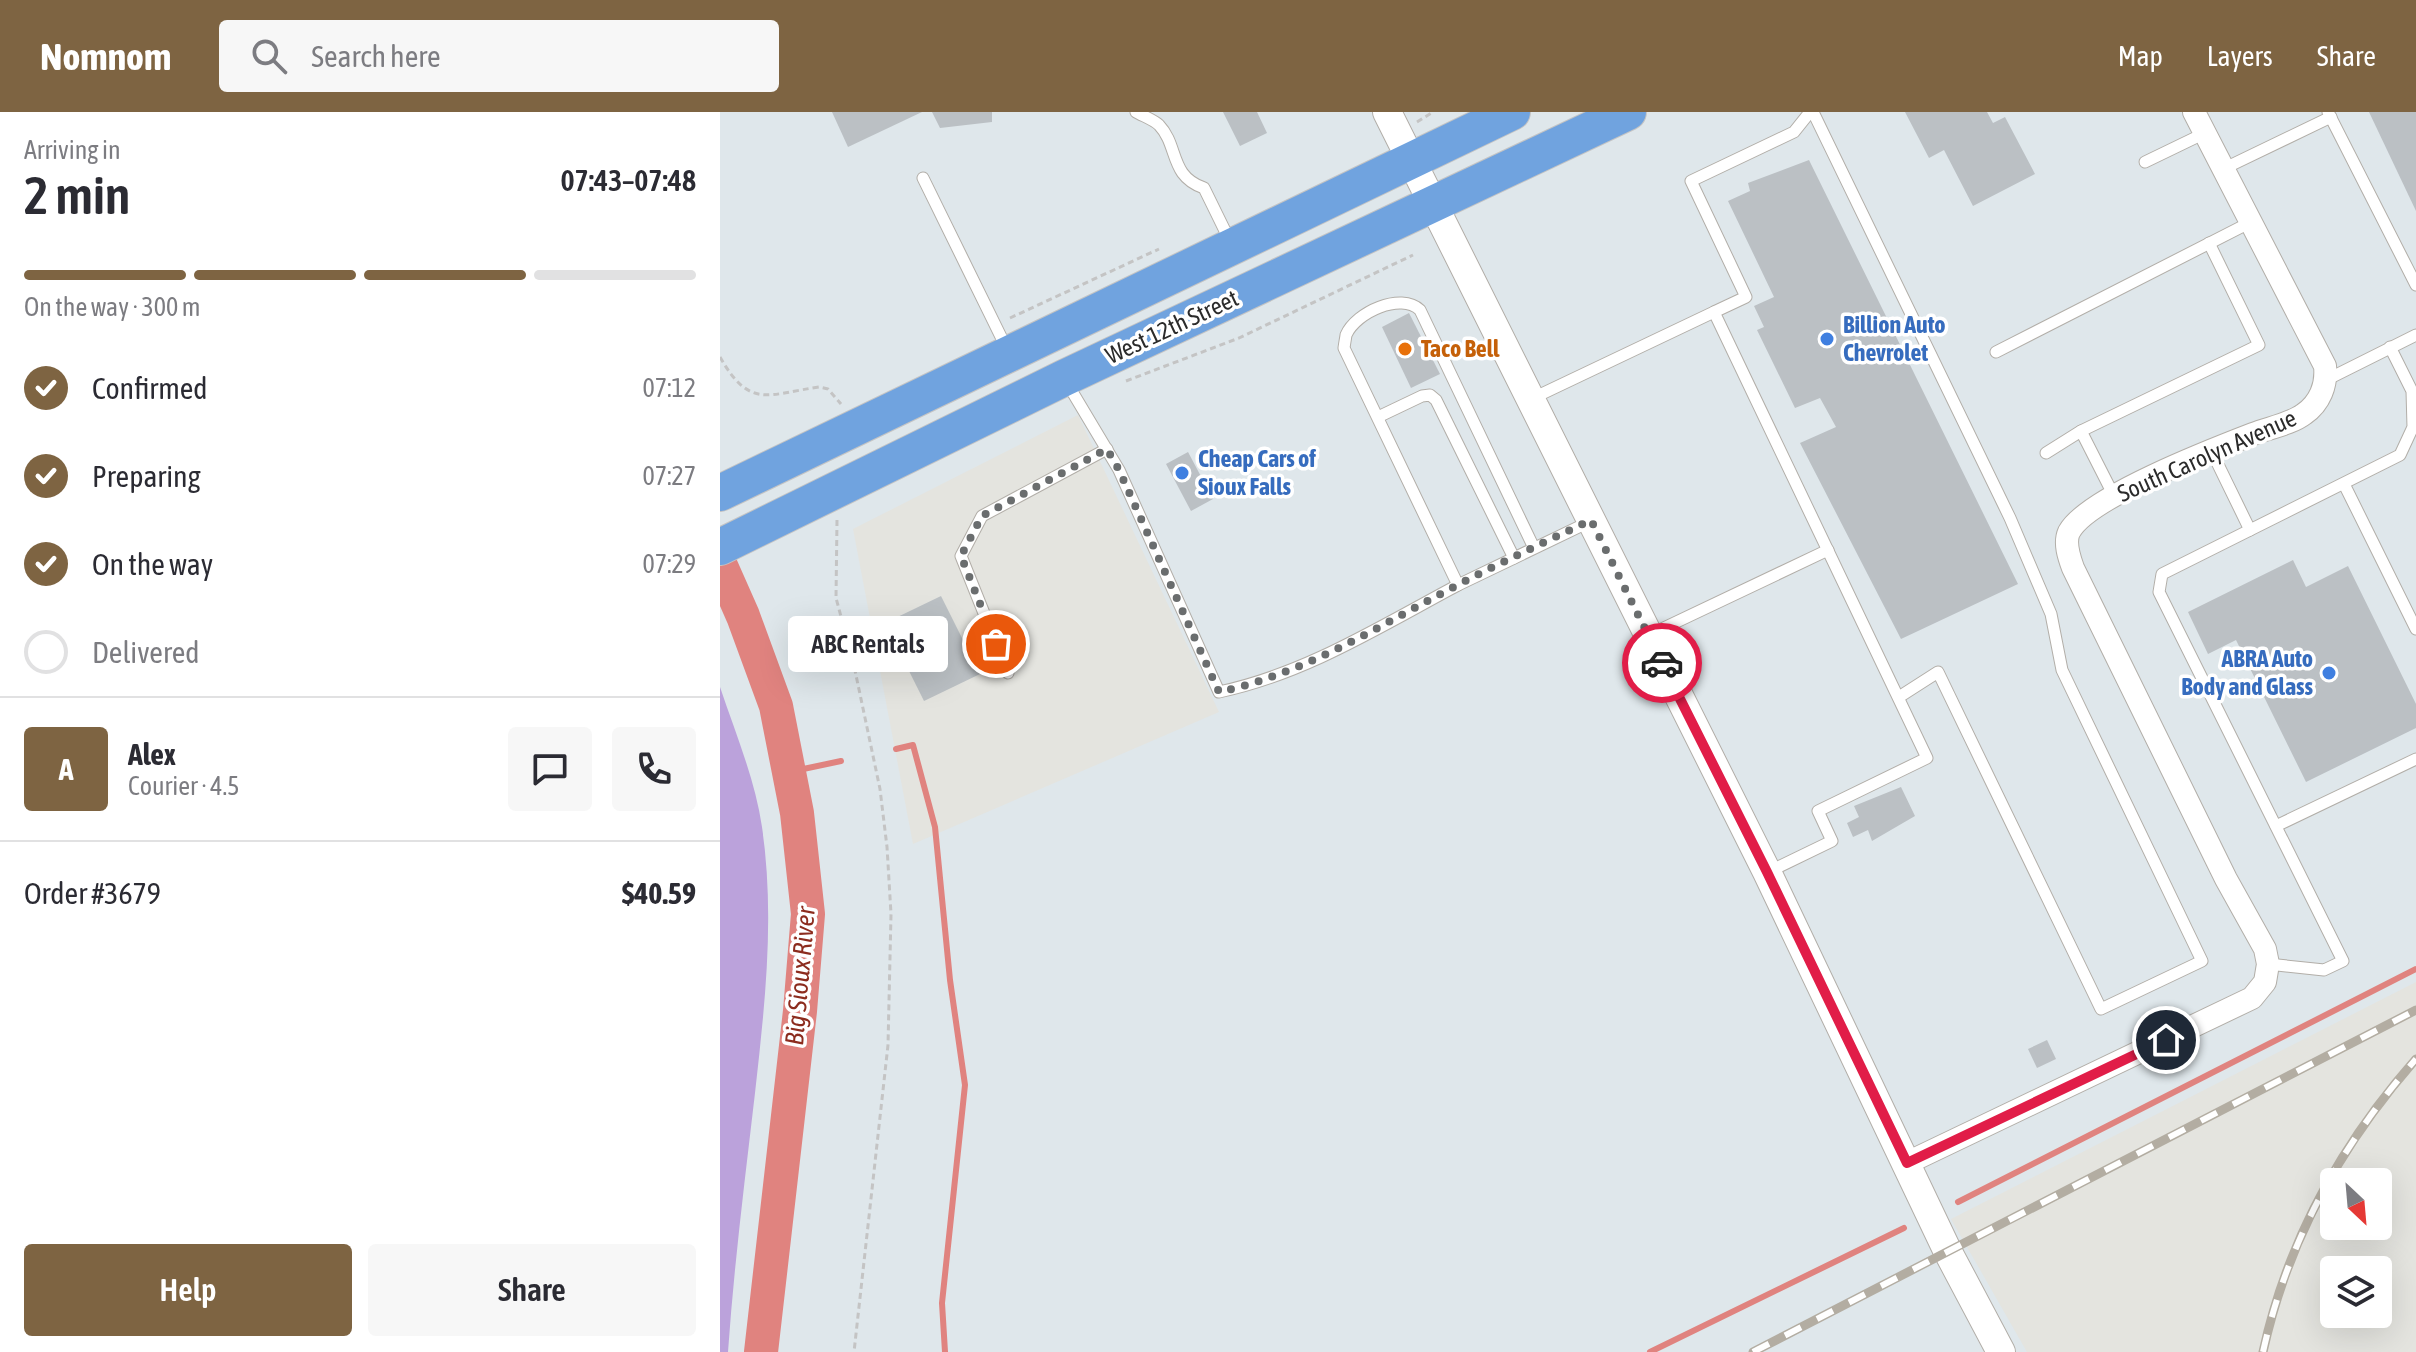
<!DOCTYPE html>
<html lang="en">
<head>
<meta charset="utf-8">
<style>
  :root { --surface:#fff; --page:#f7f7f7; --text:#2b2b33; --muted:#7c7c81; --line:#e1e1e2; --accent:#7e6442 }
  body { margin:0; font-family:"Asap Condensed",sans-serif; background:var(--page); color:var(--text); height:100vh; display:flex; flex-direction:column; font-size:30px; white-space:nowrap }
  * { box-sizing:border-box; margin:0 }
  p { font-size:26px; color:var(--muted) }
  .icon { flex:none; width:44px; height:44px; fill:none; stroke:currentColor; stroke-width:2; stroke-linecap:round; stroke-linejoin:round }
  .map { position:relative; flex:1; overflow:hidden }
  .drawer { display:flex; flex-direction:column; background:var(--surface); width:720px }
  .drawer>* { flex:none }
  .needle { width:52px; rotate:154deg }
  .controls { position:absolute; left:1600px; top:1056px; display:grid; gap:16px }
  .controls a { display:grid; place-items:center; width:72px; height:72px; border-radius:8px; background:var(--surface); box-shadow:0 8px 32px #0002; font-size:40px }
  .pin { position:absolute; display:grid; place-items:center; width:68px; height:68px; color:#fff; margin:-34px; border:4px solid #fff; border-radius:50%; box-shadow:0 2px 8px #0007 }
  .courier { position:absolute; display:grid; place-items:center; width:80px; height:80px; margin:-40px; border:6px solid #e11d48; border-radius:50%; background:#fff; color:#222; box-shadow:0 2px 10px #0007 }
  .bubble { position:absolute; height:56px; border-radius:8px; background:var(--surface); box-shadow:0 8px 32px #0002; font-size:26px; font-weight:600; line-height:56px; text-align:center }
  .head em { font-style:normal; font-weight:600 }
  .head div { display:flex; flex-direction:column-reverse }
  .head { display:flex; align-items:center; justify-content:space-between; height:136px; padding:0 24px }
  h1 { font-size:52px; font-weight:600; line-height:60px }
  .bar { display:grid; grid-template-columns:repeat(4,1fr); gap:12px 8px; align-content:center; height:96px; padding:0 24px }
  .bar i { height:10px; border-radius:6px; background:var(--line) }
  .bar .active { background:var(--accent) }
  .bar p { grid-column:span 4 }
  .line { display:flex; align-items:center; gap:20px; padding:0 24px; border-top:2px solid var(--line) }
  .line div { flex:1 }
  .round { display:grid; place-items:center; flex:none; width:84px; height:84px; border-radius:8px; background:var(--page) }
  ol { padding:0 24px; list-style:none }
  li { display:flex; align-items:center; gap:24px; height:88px }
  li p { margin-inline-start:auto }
  li .icon { padding:8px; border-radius:50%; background:var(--accent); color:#fff; stroke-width:4 }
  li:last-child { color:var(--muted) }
  li i { width:44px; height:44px; border:4px solid var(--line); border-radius:50% }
  .button { display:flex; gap:16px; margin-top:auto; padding:16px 24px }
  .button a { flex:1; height:92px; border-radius:8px; background:var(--accent); color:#fff; font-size:32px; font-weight:600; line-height:92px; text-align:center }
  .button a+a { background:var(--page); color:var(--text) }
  header { display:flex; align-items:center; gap:48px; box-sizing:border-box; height:112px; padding:0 40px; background:var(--accent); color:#fff }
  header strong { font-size:38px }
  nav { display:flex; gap:44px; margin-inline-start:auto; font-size:28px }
  .search { width:560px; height:72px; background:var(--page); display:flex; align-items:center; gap:20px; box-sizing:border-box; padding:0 28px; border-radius:8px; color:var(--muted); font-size:30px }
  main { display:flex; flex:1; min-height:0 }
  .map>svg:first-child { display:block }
</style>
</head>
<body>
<header>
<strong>Nomnom</strong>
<div class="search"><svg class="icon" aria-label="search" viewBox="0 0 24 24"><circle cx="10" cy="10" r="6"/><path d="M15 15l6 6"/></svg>Search here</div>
<nav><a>Map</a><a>Layers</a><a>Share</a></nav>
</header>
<main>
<section class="drawer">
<div class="head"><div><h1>2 min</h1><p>Arriving in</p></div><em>07:43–07:48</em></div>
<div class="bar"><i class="active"></i><i class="active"></i><i class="active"></i><i></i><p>On the way · 300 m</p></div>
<ol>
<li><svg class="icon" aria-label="check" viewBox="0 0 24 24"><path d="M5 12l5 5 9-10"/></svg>Confirmed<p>07:12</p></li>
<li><svg class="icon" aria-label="check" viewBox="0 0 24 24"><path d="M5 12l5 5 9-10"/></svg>Preparing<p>07:27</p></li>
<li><svg class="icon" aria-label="check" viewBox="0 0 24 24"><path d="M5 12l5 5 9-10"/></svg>On the way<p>07:29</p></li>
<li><i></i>Delivered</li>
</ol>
<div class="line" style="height:144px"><b class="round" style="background:var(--accent);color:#fff">A</b><div><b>Alex</b><p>Courier · 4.5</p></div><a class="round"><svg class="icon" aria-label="chat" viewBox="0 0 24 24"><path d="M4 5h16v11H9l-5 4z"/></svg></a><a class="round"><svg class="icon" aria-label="phone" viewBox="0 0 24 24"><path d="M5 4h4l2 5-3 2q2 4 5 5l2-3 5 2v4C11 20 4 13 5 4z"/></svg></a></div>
<div class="line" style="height:104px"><div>Order #3679</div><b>$40.59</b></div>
<div class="button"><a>Help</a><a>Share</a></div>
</section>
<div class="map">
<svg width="1696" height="1240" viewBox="0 0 1696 1240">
  <rect width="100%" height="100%" fill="#dfe7eb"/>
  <g fill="#e4e4df" fill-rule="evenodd">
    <polygon points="358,303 499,600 193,732 133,417"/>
    <path d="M1696,870V1240H1307L1231,1107ZM1614,1070H1658V1114H1614ZM1614,1158H1658V1202H1614Z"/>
  </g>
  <path fill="#bba2db" d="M0,575C15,620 35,667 42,715C55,804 45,892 35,981C25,1067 14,1153 8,1240H0Z"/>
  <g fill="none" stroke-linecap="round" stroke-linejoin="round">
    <g stroke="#e0837f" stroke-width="6">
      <polyline points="176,637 193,633 215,715 230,868 245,973 222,1191 225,1240"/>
      <polyline points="69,660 121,649"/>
      <polyline points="1238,1090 1696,857"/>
      <polyline points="930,1240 1184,1116"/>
    </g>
    <polyline stroke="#e0837f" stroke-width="34" points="0,452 23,504 56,594 77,701 88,802 80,899 41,1240"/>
  </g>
  <g fill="#bbc0c4">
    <polygon points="112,0 202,0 128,35"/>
    <polygon points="212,0 272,0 272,10 220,16"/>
    <polygon points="503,0 537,0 547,21 520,34"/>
    <polygon points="1185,0 1267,0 1273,11 1285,5 1315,62 1253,94 1224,38 1209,46"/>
    <polygon points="1649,0 1696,0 1696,99"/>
    <polygon points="1089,48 1298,472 1181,527 1080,331 1116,315 1100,286 1075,296 1037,218 1044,215 1034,194 1054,185 1008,89 1030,79 1028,71"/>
    <polygon points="689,201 720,262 691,276 662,215"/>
    <polygon points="468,340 493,387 471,399 446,352"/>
    <polygon points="1573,448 1586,475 1628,454 1696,592 1696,616 1586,670 1516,528 1488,542 1468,500"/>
    <polygon points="221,484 260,562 204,589 165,511"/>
    <polygon points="1181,675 1195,704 1152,729 1148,718 1133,725 1127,711 1139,705 1134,694"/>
    <polygon points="1327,928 1336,947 1317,956 1308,937"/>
  </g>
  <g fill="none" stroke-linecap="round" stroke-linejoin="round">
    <g stroke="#b2aea8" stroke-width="13">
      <g id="service">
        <path d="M416,0C423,4 434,8 439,13C459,34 449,64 484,76L510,129"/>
        <polyline points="1093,0 1290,406 1331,502 1342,558 1482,849 1381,897 1218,560 1179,585"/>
        <polyline points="1608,0 1696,173"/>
        <polyline points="1425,50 1485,21"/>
        <polyline points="1503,57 1611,5"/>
        <polyline points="203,66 287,237"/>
        <polyline points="1276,240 1531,110"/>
        <polyline points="1606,268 1696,223"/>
        <path d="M347,271L399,358L499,580C585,562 661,514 738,473"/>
        <polyline points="811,287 994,200"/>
        <polyline points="658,305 702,284 710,283 716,288 794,446"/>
        <polyline points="1361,319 1539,233 1489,131"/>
        <polyline points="1491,338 1530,418 1442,462 1439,480 1623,849 1604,858 1548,852"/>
        <polyline points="1326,341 1361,319 1394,384"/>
        <polyline points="1624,372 1696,517"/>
        <polyline points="1530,418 1680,343 1693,315 1692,279 1670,235"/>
        <path d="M814,436L700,198C681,180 636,200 626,223C626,224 624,235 624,236L738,473L871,409"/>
        <polyline points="929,523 1108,438"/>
        <polyline points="288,561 241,444 262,404 387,337"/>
        <polyline points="1556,714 1696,647"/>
        <polyline points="1048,760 1112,729 1098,699 1207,646 994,200 1026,185 971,69 1074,20 1090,0"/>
      </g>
    </g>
    <g stroke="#b2aea8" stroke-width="24">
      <path id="minor" d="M1187,1051L1532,886L1545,870L1548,852L1545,837L1506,767L1353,456C1349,445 1344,431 1349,420C1367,386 1494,337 1533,322C1548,316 1571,312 1584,302C1600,291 1607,273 1605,254L1474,0"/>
    </g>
    <g stroke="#b2aea8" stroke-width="30">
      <polyline id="tertiary" points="667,0 1047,760 1228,1140 1281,1240"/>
    </g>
    <g stroke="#c4c4c4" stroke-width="38">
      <g id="primary">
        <polyline points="0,381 792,0"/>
        <polyline points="0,435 344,266 908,0"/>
      </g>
    </g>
    <g stroke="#c4c4c4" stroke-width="3" stroke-dasharray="6 4" stroke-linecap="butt">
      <polyline points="697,10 713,0"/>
      <polyline points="290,206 439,137"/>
      <path d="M0,245C30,298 48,282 99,275L108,277L121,292"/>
      <polyline points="406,269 519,226 693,143"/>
      <polyline points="117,408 116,486 133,549 160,677 167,735 171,802 168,933 134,1240"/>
    </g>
    <use href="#service" stroke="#fff" stroke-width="11"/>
    <use href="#minor" stroke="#fff" stroke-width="22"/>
    <use href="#tertiary" stroke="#fff" stroke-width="28"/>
    <use href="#primary" stroke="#70a3df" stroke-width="36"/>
    <g stroke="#b3ada2" stroke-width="9">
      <g id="rail">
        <polyline points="1033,1240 1696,898"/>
        <path d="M1543,1240C1567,1130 1622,1031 1696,947"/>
      </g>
    </g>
    <use href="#rail" stroke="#fff" stroke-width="6" stroke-dasharray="18" stroke-linecap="butt"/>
  </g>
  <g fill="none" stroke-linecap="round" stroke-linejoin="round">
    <path stroke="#6a6d6e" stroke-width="8" stroke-dasharray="0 14.4" d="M276,532L241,444L262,404L387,337L399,358L499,580C582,562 654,517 728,478C775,453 823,431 871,408L942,551"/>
    <polyline stroke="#e11d48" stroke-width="10" points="942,551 1047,760 1187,1051 1446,928"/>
  </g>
  <g fill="#3f7fe0" stroke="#fff" stroke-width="3">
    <circle cx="1107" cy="227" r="8"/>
    <circle cx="462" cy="361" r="8"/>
    <circle cx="1609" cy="561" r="8"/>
  </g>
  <circle fill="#e8710a" stroke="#fff" stroke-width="3" cx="685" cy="237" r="8"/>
  <g text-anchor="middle" stroke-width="7" stroke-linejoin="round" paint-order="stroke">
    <g font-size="24" font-weight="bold" fill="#366cbe" stroke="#fff" text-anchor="start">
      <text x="1123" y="221">Billion Auto<tspan x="1123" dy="28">Chevrolet</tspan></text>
      <text x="478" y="355">Cheap Cars of<tspan x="478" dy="28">Sioux Falls</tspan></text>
      <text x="1593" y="555" text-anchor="end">ABRA Auto<tspan x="1593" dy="28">Body and Glass</tspan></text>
    </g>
    <g font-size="24" fill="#2b2b2b" stroke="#fff">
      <text transform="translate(452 215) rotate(-25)" y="8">West 12th Street</text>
      <text transform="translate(1487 344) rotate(-24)" y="8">South Carolyn Avenue</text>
    </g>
    <g font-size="24" font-weight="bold" fill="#c56008" stroke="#fff" text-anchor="start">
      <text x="701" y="245">Taco Bell</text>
    </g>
    <g font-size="26" font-style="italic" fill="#8c2c1e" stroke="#fff">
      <text transform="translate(80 864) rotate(-85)" y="9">Big Sioux River</text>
    </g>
  </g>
</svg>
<div class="controls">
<a><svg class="needle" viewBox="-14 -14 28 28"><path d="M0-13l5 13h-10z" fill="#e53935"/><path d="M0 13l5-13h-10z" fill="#7c7c81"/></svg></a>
<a><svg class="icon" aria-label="layers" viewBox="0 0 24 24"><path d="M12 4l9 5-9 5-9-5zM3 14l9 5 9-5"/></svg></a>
</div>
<div class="pin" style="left:276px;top:532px;background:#ea580c"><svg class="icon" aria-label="bag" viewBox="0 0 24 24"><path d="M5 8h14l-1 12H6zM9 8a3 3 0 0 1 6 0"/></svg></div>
<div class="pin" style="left:1446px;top:928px;background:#1f2937"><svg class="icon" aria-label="home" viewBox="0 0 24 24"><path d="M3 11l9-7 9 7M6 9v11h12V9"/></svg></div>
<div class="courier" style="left:942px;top:551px"><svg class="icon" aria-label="car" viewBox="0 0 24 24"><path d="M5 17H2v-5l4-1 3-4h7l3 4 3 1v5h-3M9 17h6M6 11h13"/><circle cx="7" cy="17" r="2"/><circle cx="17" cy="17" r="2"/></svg></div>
<div class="bubble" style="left:68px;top:504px;width:160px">ABC Rentals</div>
</div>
</main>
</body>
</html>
